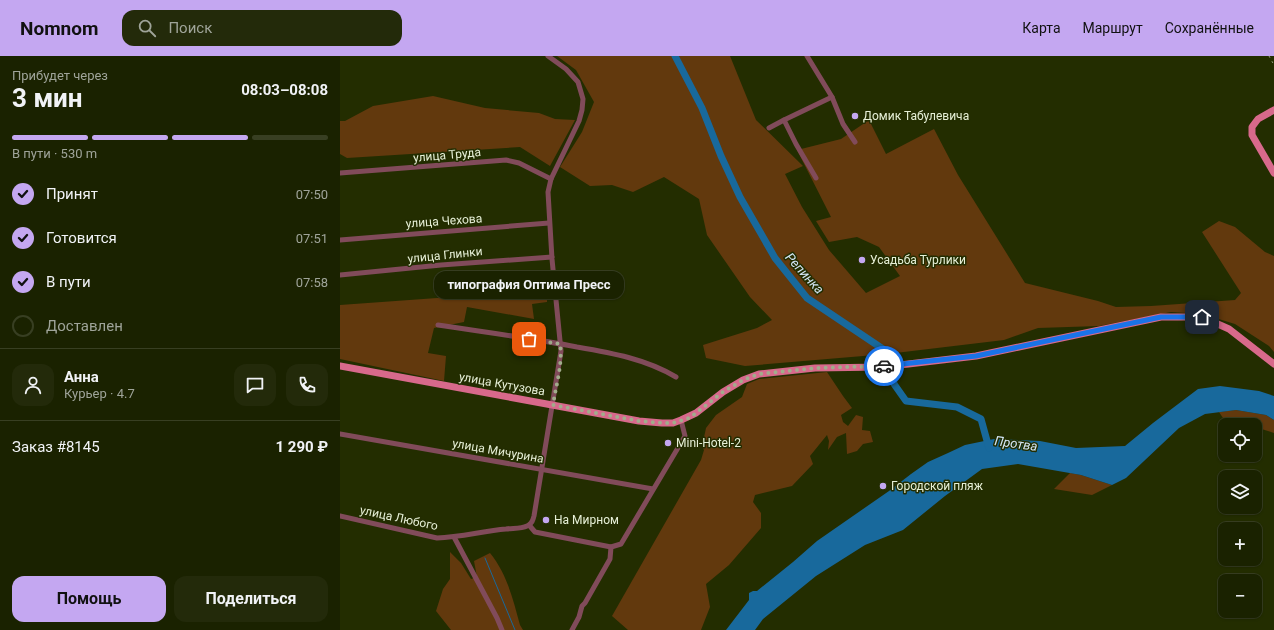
<!DOCTYPE html>
<html lang="ru">
<head>
<meta charset="utf-8">
<style>
  :root { --surface:#1a2200; --page:#232a0a; --text:#f1f3f6; --muted:#9fa499; --line:#383f22; --accent:#c4a7f1 }
  body { margin:0; font-family:Roboto,sans-serif; background:var(--page); color:var(--text); height:100vh; display:flex; flex-direction:column; font-size:15px; white-space:nowrap }
  * { box-sizing:border-box; margin:0 }
  p { font-size:13px; color:var(--muted) }
  .icon { flex:none; width:22px; height:22px; fill:none; stroke:currentColor; stroke-width:2; stroke-linecap:round; stroke-linejoin:round }
  .map { position:relative; flex:1; overflow:hidden }
  .details { display:flex; flex-direction:column; background:var(--surface); width:340px }
  .details>* { flex:none }
  .fabs { position:absolute; left:878px; top:362px; display:grid; gap:8px }
  .fabs a { display:grid; place-items:center; width:44px; height:44px; border-radius:8px; background:var(--surface); box-shadow:0 1px 3px #0004,0 0 0 1px var(--line); font-size:20px }
  .pin { position:absolute; display:grid; place-items:center; width:34px; height:34px; color:#fff; margin:-17px; border-radius:8px; box-shadow:0 2px 6px #0006 }
  .courier { position:absolute; display:grid; place-items:center; width:40px; height:40px; margin:-20px; border:3px solid #1a73e8; border-radius:50%; background:#fff; color:#222; box-shadow:0 1px 5px #0007 }
  .bubble { position:absolute; height:28px; border-radius:12px; background:var(--surface); box-shadow:0 1px 3px #0004,0 0 0 1px var(--line); font-size:13px; font-weight:700; line-height:28px; text-align:center }
  .headline em { font-style:normal; font-weight:700 }
  .headline div { display:flex; flex-direction:column-reverse }
  .headline { display:flex; align-items:center; justify-content:space-between; height:68px; padding:0 12px }
  h1 { font-size:26px; font-weight:700; line-height:30px }
  .bar { display:grid; grid-template-columns:repeat(4,1fr); gap:6px 4px; align-content:center; height:48px; padding:0 12px }
  .bar i { height:5px; border-radius:3px; background:var(--line) }
  .bar .active { background:var(--accent) }
  .bar p { grid-column:span 4 }
  .line { display:flex; align-items:center; gap:10px; padding:0 12px; border-top:1px solid var(--line) }
  .line div { flex:1 }
  .round { display:grid; place-items:center; flex:none; width:42px; height:42px; border-radius:12px; background:var(--page) }
  ol { padding:0 12px; list-style:none }
  li { display:flex; align-items:center; gap:12px; height:44px }
  li p { margin-inline-start:auto }
  li .icon { padding:4px; border-radius:50%; background:var(--accent); color:#111; stroke-width:4 }
  li:last-child { color:var(--muted) }
  li i { width:22px; height:22px; border:2px solid var(--line); border-radius:50% }
  .cta { display:flex; gap:8px; margin-top:auto; padding:8px 12px }
  .cta a { flex:1; height:46px; border-radius:12px; background:var(--accent); color:#111; font-size:16px; font-weight:700; line-height:46px; text-align:center }
  .cta a+a { background:var(--page); color:var(--text) }
  header { display:flex; align-items:center; gap:24px; box-sizing:border-box; height:56px; padding:0 20px; background:var(--accent); color:#111 }
  header strong { font-size:19px }
  nav { display:flex; gap:22px; margin-inline-start:auto; font-size:14px }
  .search { width:280px; height:36px; background:var(--page); display:flex; align-items:center; gap:10px; box-sizing:border-box; padding:0 14px; border-radius:12px; color:var(--muted); font-size:15px }
  main { display:flex; flex:1; min-height:0 }
  .map>svg:first-child { display:block }
</style>
</head>
<body>
<header>
<strong>Nomnom</strong>
<div class="search"><svg class="icon" aria-label="search" viewBox="0 0 24 24"><circle cx="10" cy="10" r="6"/><path d="M15 15l6 6"/></svg>Поиск</div>
<nav><a>Карта</a><a>Маршрут</a><a>Сохранённые</a></nav>
</header>
<main>
<section class="details">
<div class="headline"><div><h1>3 мин</h1><p>Прибудет через</p></div><em>08:03–08:08</em></div>
<div class="bar"><i class="active"></i><i class="active"></i><i class="active"></i><i></i><p>В пути · 530 m</p></div>
<ol>
<li><svg class="icon" aria-label="check" viewBox="0 0 24 24"><path d="M5 12l5 5 9-10"/></svg>Принят<p>07:50</p></li>
<li><svg class="icon" aria-label="check" viewBox="0 0 24 24"><path d="M5 12l5 5 9-10"/></svg>Готовится<p>07:51</p></li>
<li><svg class="icon" aria-label="check" viewBox="0 0 24 24"><path d="M5 12l5 5 9-10"/></svg>В пути<p>07:58</p></li>
<li><i></i>Доставлен</li>
</ol>
<div class="line" style="height:72px"><a class="round"><svg class="icon" aria-label="person" viewBox="0 0 24 24"><circle cx="12" cy="8" r="4"/><path d="M4 21q1-7 8-7t8 7"/></svg></a><div><b>Анна</b><p>Курьер · 4.7</p></div><a class="round"><svg class="icon" aria-label="chat" viewBox="0 0 24 24"><path d="M4 5h16v11H9l-5 4z"/></svg></a><a class="round"><svg class="icon" aria-label="phone" viewBox="0 0 24 24"><path d="M5 4h4l2 5-3 2q2 4 5 5l2-3 5 2v4C11 20 4 13 5 4z"/></svg></a></div>
<div class="line" style="height:52px"><div>Заказ #8145</div><b>1 290 ₽</b></div>
<div class="cta"><a>Помощь</a><a>Поделиться</a></div>
</section>
<div class="map">
<svg width="934" height="574" viewBox="0 0 934 574">
  <rect width="100%" height="100%" fill="#232d00"/>
  <g fill="#62390d">
    <polygon points="217,0 390,0 416,64 463,110 445,118 462,151 489,194 526,237 560,220 539,191 517,181 489,186 476,165 491,161 457,94 501,83 529,64 546,98 594,73 618,119 685,227 758,245 776,251 811,250 895,244 901,237 862,176 879,165 895,171 925,196 934,200 934,296 929,290 895,268 862,258 831,256 759,270 698,272 664,284 547,298 405,310 366,302 363,289 417,272 432,264 410,241 367,179 359,143 324,121 293,136 272,129 250,130 220,111 242,76 254,46 236,14"/>
    <polygon points="93,40 145,52 199,57 215,63 235,64 210,110 180,91 7,102 0,98 0,65 5,65 33,50"/>
    <polygon points="207,234 207,246 192,248 194,263 127,251 124,266 94,272 88,297 106,300 104,325 0,303 0,249"/>
    <polygon points="487,316 503,340 512,352 501,359 503,366 508,370 516,359 523,361 522,374 530,375 533,386 523,388 517,395 507,398 506,377 497,381 488,394 489,385 487,379 470,400 473,408 452,430 415,439 413,446 421,457 421,472 389,509 366,528 370,551 361,574 288,574 272,560 361,404 364,394 362,391 366,372 376,359 402,341 407,328 419,323"/>
    <polygon points="896,354 926,359 934,364 934,377 915,371 915,369 907,369 883,362 879,356"/>
    <polygon points="730,417 741,419 772,429 752,439 714,433"/>
    <path d="M110,496L121,507L131,523L137,521L134,505L150,497C167,518 173,543 180,569L183,574H111L96,555L103,533L110,523Z"/>
  </g>
  <polygon fill="#18699c" points="880,330 919,335 934,340 934,364 926,359 896,354 865,358 839,372 786,422 772,429 741,419 678,408 642,413 605,440 563,474 525,489 476,520 423,563 415,574 386,574 409,544 409,537 413,535 417,535 453,506 477,485 549,435 571,418 588,406 608,397 625,389 654,383 700,385 736,392 785,390 813,367 858,333"/>
  <g fill="none" stroke-linecap="round" stroke-linejoin="round">
    <polyline stroke="#18699c" stroke-width="1" points="145,502 175,574"/>
    <polyline stroke="#18699c" stroke-width="7" points="335,0 362,52 381,100 400,141 435,202 467,242 543,293 552,305 554,328 566,345 617,351 641,363 649,392"/>
    <g stroke="#814b5a" stroke-width="5">
      <polyline points="467,0 492,41 503,68 515,86"/>
      <polyline points="444,64 456,88 476,122"/>
      <polyline points="429,72 444,64 492,41"/>
      <polyline points="0,117 166,104 179,107 211,123"/>
      <polyline points="0,184 209,167"/>
      <polyline points="0,219 101,209 212,201"/>
      <path d="M98,269C144,276 191,282 237,291C272,297 306,303 336,321"/>
      <polyline points="0,378 313,433"/>
      <path d="M0,460L97,482C121,481 143,475 166,473C173,472 181,473 187,470C192,468 193,464 194,460L221,295L212,203L208,136L211,123L239,65L242,54L243,43L238,26L226,13L208,0"/>
      <polyline points="189,469 195,476 271,491 281,488 345,380 341,364"/>
      <polyline points="114,481 157,562 162,574"/>
      <polyline points="232,574 239,561 242,550 245,547 270,503 271,491"/>
    </g>
    <g stroke="#d8698b" stroke-width="7">
      <polyline points="934,54 918,63 912,71 912,79 934,117"/>
      <polyline points="0,310 299,365 322,367 333,367 341,364 356,357 383,336 403,324 419,318 475,312 543,311 636,300 821,261 862,261 889,273 934,308"/>
    </g>
    <polyline stroke="#98a281" stroke-width="1" stroke-dasharray="2 4" stroke-linecap="butt" points="929,0 934,9"/>
  </g>
  <g fill="none" stroke-linecap="round" stroke-linejoin="round">
    <path stroke="#a2ac8c" stroke-width="4" stroke-dasharray="0 7.2" d="M189,283L220,288C223,307 216,329 213,349L299,365L322,367H333L349,362L356,357L383,336L403,324L419,318L475,312L544,310"/>
    <polyline stroke="#1a73e8" stroke-width="5" points="544,310 636,300 821,261 862,261"/>
  </g>
  <g fill="#c4a7f1" stroke="#232d00" stroke-width="1.5">
    <circle cx="515" cy="60" r="4"/>
    <circle cx="522" cy="204" r="4"/>
    <circle cx="328" cy="387" r="4"/>
    <circle cx="543" cy="430" r="4"/>
    <circle cx="206" cy="464" r="4"/>
  </g>
  <g text-anchor="middle" stroke-width="3" stroke-linejoin="round" paint-order="stroke">
    <g font-size="12" fill="#e7f0d7" stroke="#232d00" text-anchor="start">
      <text x="523" y="64">Домик Табулевича</text>
      <text x="530" y="208">Усадьба Турлики</text>
      <text x="336" y="391">Mini-Hotel-2</text>
      <text x="551" y="434">Городской пляж</text>
      <text x="214" y="468">На Мирном</text>
    </g>
    <g font-size="12" fill="#e7f0d7" stroke="#232d00">
      <text transform="translate(107 99) rotate(-5)" y="4">улица Труда</text>
      <text transform="translate(104 165) rotate(-4)" y="4">улица Чехова</text>
      <text transform="translate(105 199) rotate(-6)" y="4">улица Глинки</text>
      <text transform="translate(162 328) rotate(10)" y="4">улица Кутузова</text>
      <text transform="translate(158 395) rotate(10)" y="4">улица Мичурина</text>
      <text transform="translate(59 462) rotate(12)" y="4">улица Любого</text>
    </g>
    <g font-size="13" font-style="italic" fill="#d5e7f6" stroke="#232d00">
      <text transform="translate(465 217) rotate(48)" y="5">Репинка</text>
      <text transform="translate(676 387) rotate(8)" y="5">Протва</text>
    </g>
  </g>
</svg>
<div class="fabs">
<a><svg class="icon" aria-label="locate" viewBox="0 0 24 24"><circle cx="12" cy="12" r="6"/><path d="M12 2v4M12 18v4M2 12h4M18 12h4"/></svg></a>
<a><svg class="icon" aria-label="layers" viewBox="0 0 24 24"><path d="M12 4l9 5-9 5-9-5zM3 14l9 5 9-5"/></svg></a>
<a>+</a>
<a>−</a>
</div>
<div class="pin" style="left:189px;top:283px;background:#ea580c"><svg class="icon" aria-label="bag" viewBox="0 0 24 24"><path d="M5 8h14l-1 12H6zM9 8a3 3 0 0 1 6 0"/></svg></div>
<div class="pin" style="left:862px;top:261px;background:#1f2937"><svg class="icon" aria-label="home" viewBox="0 0 24 24"><path d="M3 11l9-7 9 7M6 9v11h12V9"/></svg></div>
<div class="courier" style="left:544px;top:310px"><svg class="icon" aria-label="car" viewBox="0 0 24 24"><path d="M5 17H2v-5l4-1 3-4h7l3 4 3 1v5h-3M9 17h6M6 11h13"/><circle cx="7" cy="17" r="2"/><circle cx="17" cy="17" r="2"/></svg></div>
<div class="bubble" style="left:94px;top:215px;width:190px">типография Оптима Пресс</div>
</div>
</main>
</body>
</html>
